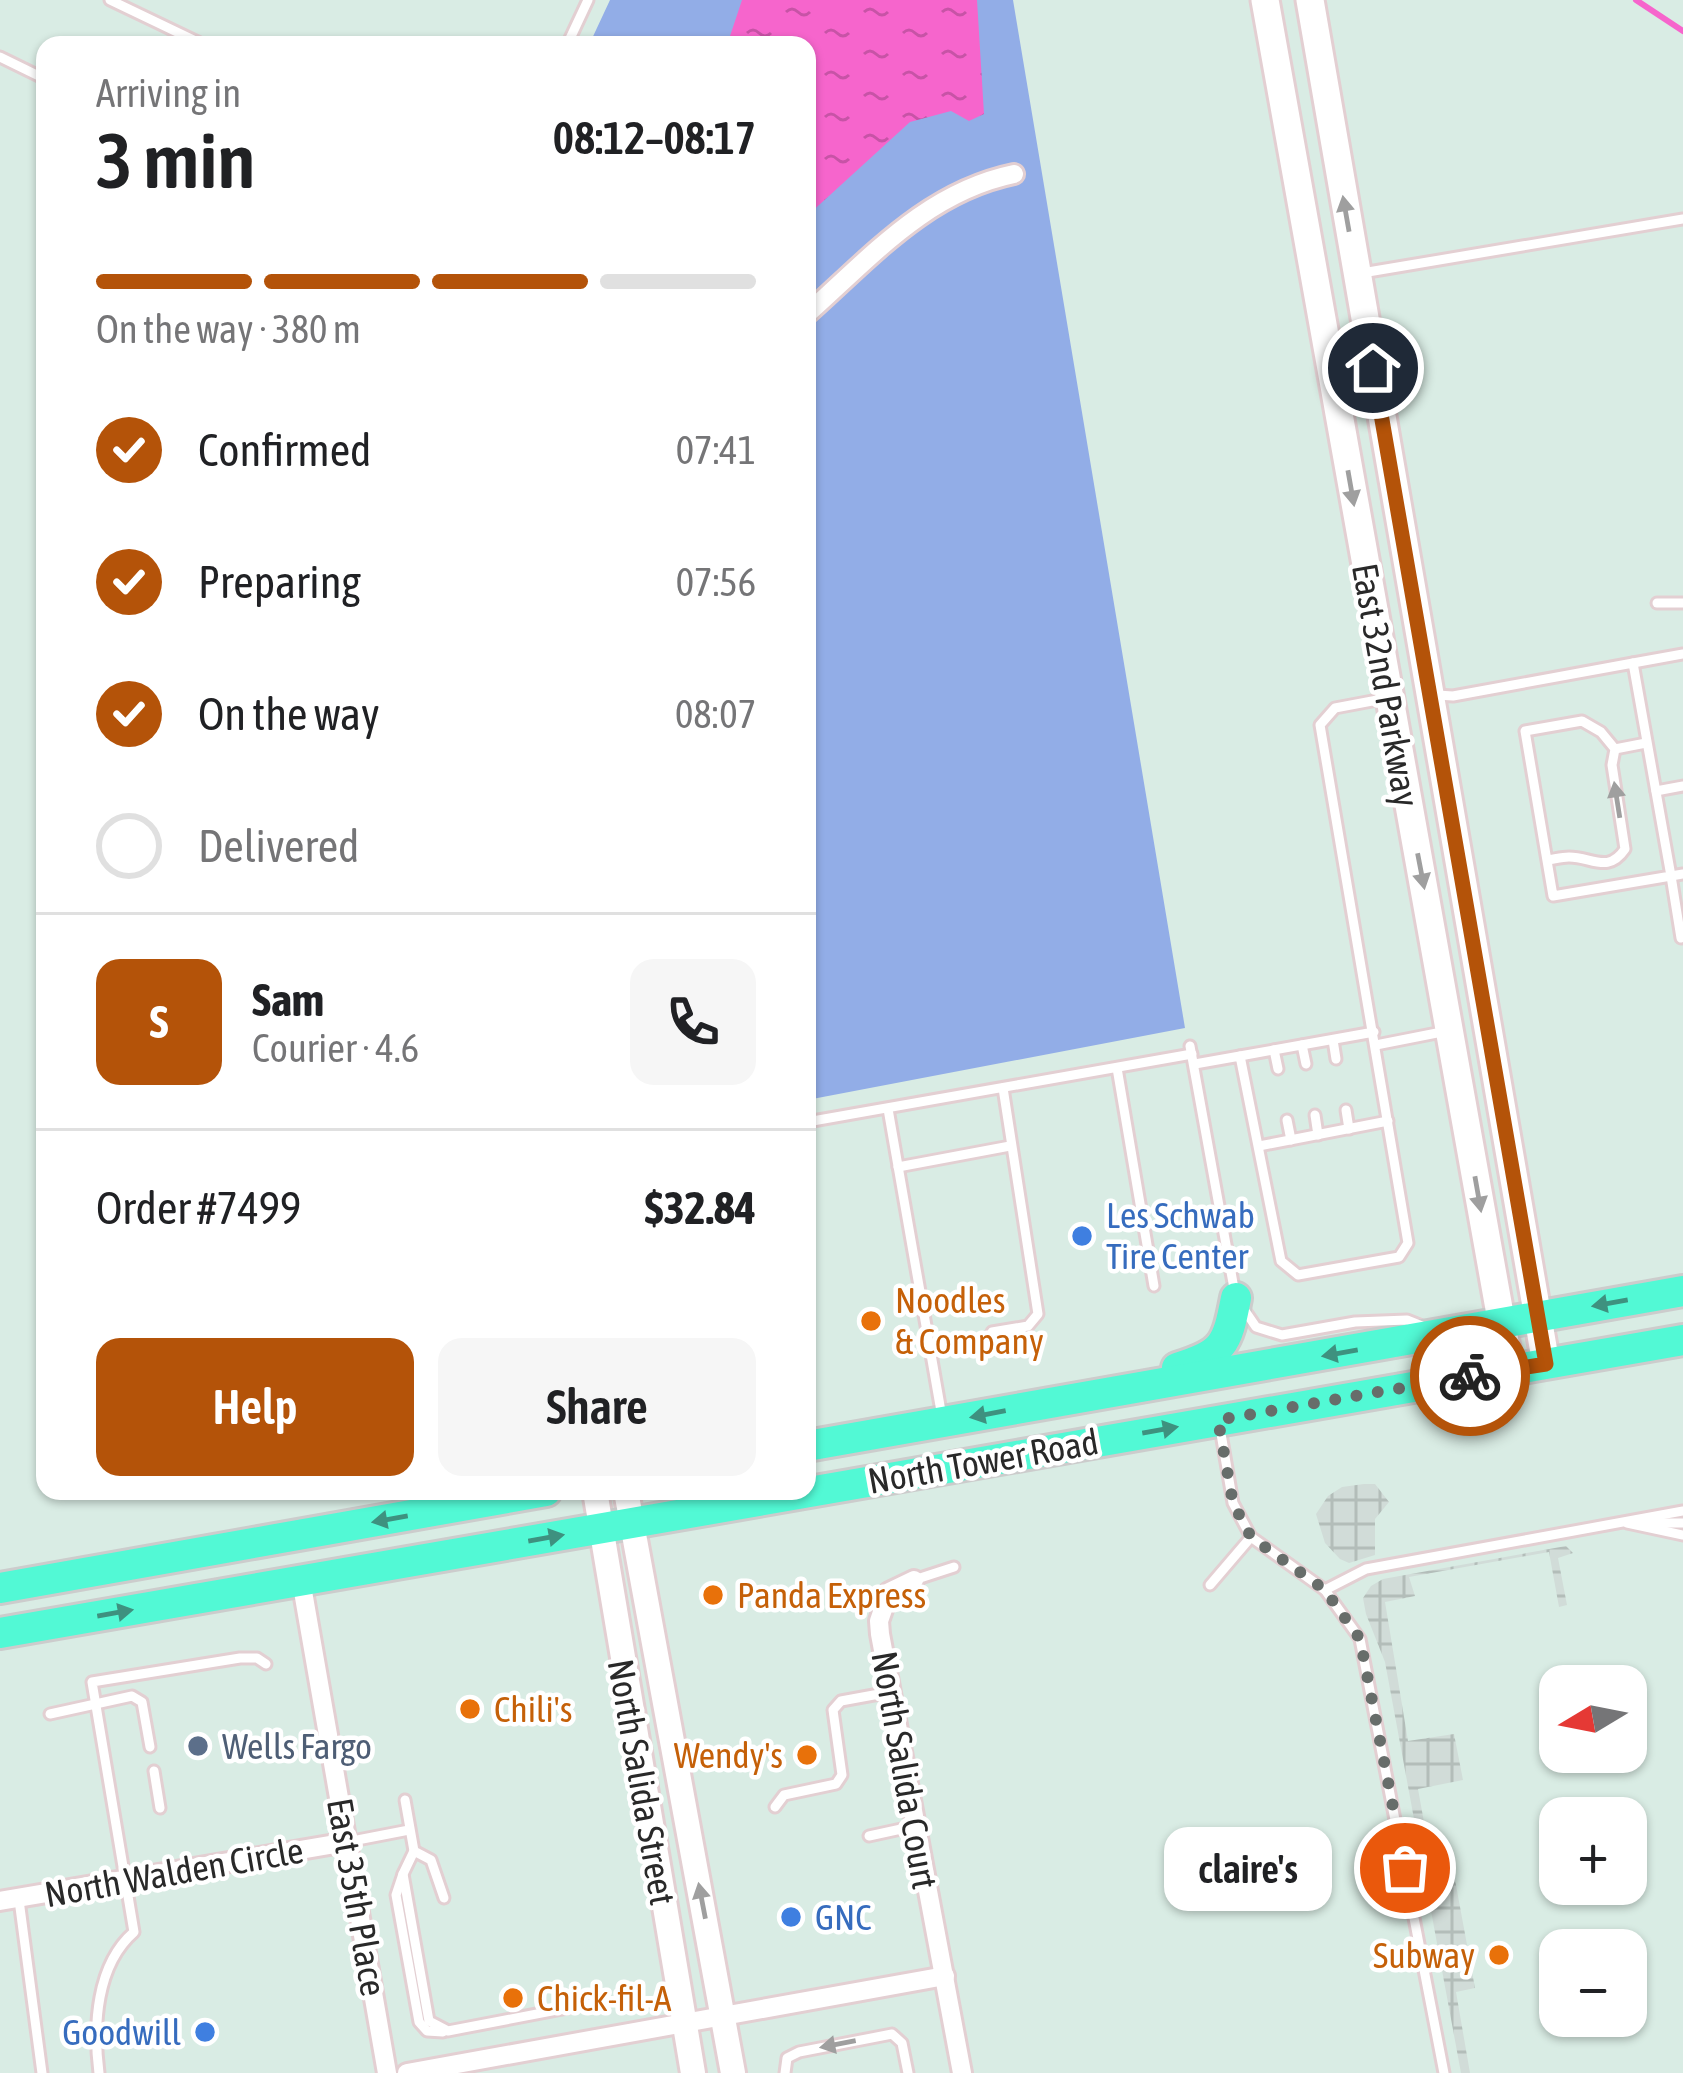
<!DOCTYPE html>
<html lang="en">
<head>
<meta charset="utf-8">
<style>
  :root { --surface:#fff; --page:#f6f6f6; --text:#202124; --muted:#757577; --line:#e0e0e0; --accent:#b45309 }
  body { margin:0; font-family:"Asap Condensed",sans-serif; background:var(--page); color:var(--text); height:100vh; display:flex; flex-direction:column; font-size:45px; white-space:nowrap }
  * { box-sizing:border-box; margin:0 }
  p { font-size:39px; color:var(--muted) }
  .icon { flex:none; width:66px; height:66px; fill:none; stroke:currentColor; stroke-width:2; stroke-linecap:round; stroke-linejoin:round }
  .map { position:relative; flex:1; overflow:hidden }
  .panel { position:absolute; left:36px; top:36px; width:780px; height:1464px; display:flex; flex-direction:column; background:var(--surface); border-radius:24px; box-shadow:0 3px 9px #0004 }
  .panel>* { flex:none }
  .needle { width:78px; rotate:260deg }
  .controls { position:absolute; left:1539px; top:1665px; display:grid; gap:24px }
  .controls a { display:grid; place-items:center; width:108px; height:108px; border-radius:24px; background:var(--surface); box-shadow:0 3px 9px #0004; font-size:60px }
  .pin { position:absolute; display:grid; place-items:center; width:102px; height:102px; color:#fff; margin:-51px; border:6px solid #fff; border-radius:50%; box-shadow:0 3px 12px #0007 }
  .courier { position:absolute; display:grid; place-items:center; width:120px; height:120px; margin:-60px; border:9px solid #b45309; border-radius:50%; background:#fff; color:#222; box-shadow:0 3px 15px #0007 }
  .bubble { position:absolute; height:84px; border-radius:24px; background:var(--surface); box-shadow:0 3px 9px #0004; font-size:39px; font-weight:600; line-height:84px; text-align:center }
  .overview em { font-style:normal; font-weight:600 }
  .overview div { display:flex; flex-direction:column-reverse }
  .overview { display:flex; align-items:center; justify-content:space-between; height:204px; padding:0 60px }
  h1 { font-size:78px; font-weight:600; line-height:90px }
  .bar { display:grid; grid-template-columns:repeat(4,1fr); gap:18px 12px; align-content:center; height:144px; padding:0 60px }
  .bar i { height:15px; border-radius:9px; background:var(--line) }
  .bar .active { background:var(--accent) }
  .bar p { grid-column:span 4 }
  .line { display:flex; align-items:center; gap:30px; padding:0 60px; border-top:3px solid var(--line) }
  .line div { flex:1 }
  .round { display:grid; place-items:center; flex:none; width:126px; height:126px; border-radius:24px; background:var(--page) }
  ol { padding:0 60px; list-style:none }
  li { display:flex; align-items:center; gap:36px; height:132px }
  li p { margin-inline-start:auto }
  li .icon { padding:12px; border-radius:50%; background:var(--accent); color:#fff; stroke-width:4 }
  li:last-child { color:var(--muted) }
  li i { width:66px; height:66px; border:6px solid var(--line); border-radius:50% }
  .cta { display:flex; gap:24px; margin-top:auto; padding:24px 60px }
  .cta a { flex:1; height:138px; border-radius:24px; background:var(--accent); color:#fff; font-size:48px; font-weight:600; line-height:138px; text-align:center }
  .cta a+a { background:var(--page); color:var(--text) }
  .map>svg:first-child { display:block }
</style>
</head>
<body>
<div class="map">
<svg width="1683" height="2073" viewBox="0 0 1683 2073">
  <defs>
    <pattern id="plaza-grid" width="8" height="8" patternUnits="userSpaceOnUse" patternTransform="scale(3)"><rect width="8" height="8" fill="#d1dcd8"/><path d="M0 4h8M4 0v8" fill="none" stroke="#b3bdb9"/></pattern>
    <pattern id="water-ripples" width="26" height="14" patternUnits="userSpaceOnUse" patternTransform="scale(3)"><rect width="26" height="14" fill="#f665cc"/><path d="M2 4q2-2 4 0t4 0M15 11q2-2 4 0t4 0" fill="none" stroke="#c753a6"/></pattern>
  </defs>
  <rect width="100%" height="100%" fill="#d9ece4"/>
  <polygon fill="#92ade7" points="610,0 1013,0 1185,1028 807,1100 807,45 589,45"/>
  <g fill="url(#plaza-grid)">
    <polygon points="1364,1484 1375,1484 1389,1502 1375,1519 1375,1555 1349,1563 1340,1559 1325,1543 1316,1514 1328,1496 1342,1487"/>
    <polygon points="1566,1546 1573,1553 1558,1558 1567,1605 1559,1607 1549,1552 1409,1577 1415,1596 1385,1602 1408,1741 1454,1734 1463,1780 1418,1789 1433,1872 1453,1869 1475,1988 1456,1992 1470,2073 1461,2073 1385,1662 1366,1614 1363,1598 1371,1586 1383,1579"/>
  </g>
  <polygon fill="url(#water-ripples)" points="742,0 977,0 984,114 969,121 951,111 910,122 807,216 807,45 727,45"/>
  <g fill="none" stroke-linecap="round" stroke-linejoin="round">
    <polyline stroke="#f665cc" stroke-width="6" points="1636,0 1683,31"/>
    <g stroke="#e3cfd2" stroke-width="15">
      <g id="service">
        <polyline points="110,0 204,45"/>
        <polyline points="567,45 588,0"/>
        <polyline points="0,57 45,79"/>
        <polyline points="1362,273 1683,219"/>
        <polyline points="1657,603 1683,603"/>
        <polyline points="1633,663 1683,654"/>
        <path d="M1437,695L1453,696L1633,663L1671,876L1553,896L1525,731L1582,721L1601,732L1615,749L1612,765L1625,849C1608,874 1592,857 1569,857C1562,857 1555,859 1548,860"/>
        <polyline points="1615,749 1646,743"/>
        <polyline points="1656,791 1683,786"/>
        <polyline points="1681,938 1671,876 1683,874"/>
        <polyline points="1333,1040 1336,1059"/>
        <polyline points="1302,1045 1306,1064"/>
        <polyline points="1376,1045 1447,1031"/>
        <polyline points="1190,1046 1235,1294"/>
        <polyline points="1274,1050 1278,1069"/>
        <polyline points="1240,1056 1374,1032"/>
        <polyline points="1195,1064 1240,1056 1281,1261 1298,1275 1399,1257 1408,1243 1320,725 1335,708 1388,698"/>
        <polyline points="1117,1068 1154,1286"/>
        <polyline points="888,1109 942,1417"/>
        <polyline points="1346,1110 1349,1129"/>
        <polyline points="1315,1115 1318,1135"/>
        <polyline points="1287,1120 1291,1140"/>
        <polyline points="807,1122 1192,1054"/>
        <polyline points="1259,1146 1388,1121"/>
        <polyline points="898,1167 1010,1146"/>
        <polyline points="1243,1308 1256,1327 1282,1335 1355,1322 1407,1320 1422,1326"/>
        <polyline points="992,1332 1028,1326 1038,1314 1003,1088"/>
        <polyline points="1220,1428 1233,1503 1251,1537 1325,1590 1360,1639 1444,2073"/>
        <polyline points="1627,1523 1683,1535"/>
        <polyline points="1645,1523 1683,1523"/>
        <polyline points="914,1580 954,1567"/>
        <polyline points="1210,1585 1251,1537"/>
        <polyline points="1325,1590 1366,1569 1683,1511"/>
        <polyline points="50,1714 132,1696 142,1702 150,1747"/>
        <polyline points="154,1771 160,1808"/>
        <polyline points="405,1800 414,1851 431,1860 444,1898"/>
        <polyline points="775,1807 784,1795 836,1784 842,1775 833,1710 841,1701 890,1692"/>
        <polyline points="869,1836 915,1826"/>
        <polyline points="347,1842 409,1830"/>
        <polyline points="414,1851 403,1874 429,2021 448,2031 599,2002"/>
        <polyline points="403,1874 396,1895 419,2022 427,2031 443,2032"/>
        <polyline points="19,1900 42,2073"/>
        <path d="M99,2073C93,2026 96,1965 134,1932L92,1682L240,1658H257L266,1664"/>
        <polyline points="785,2073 787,2058 799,2052 892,2034 902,2043 908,2073"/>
      </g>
    </g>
    <g stroke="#e3cfd2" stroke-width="24">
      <g id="minor">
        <path d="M807,314C871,257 927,192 1014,174"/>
        <polyline points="301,1580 387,2073"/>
        <polyline points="914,1580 889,1592 879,1621 880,1634 962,2073"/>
        <polyline points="0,1901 347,1842"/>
        <polyline points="407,2073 945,1976"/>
      </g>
    </g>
    <g stroke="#e3cfd2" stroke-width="30">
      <g id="tertiary">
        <polyline points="595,1491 693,2073"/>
        <polyline points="626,1491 733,2073"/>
      </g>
    </g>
    <g stroke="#e3cfd2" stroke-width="33">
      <g id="secondary">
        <polyline points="1265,0 1510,1370"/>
        <polyline points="1310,0 1546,1364"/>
      </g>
    </g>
    <g stroke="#ccc" stroke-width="36">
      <g id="primary">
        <path d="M1177,1368C1224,1353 1227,1345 1236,1298"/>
        <polyline points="807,1446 1683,1291"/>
        <polyline points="0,1588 546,1491"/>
        <polyline points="0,1633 1683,1340"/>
      </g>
    </g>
    <use href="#service" stroke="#fff" stroke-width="9"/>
    <use href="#minor" stroke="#fff" stroke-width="18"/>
    <use href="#tertiary" stroke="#fff" stroke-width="24"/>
    <use href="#secondary" stroke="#fff" stroke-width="27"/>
    <use href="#primary" stroke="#52f9d5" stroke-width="30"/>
  </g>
  <defs><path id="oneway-solid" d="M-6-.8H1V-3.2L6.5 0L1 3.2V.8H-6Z" transform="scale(3)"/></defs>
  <g fill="#9f9f9f">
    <use href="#oneway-solid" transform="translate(1346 214) rotate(-100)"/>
    <use href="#oneway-solid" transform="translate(1351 488) rotate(80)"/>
    <use href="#oneway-solid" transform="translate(1617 800) rotate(-99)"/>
    <use href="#oneway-solid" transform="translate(1421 871) rotate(79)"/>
    <use href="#oneway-solid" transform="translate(1478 1194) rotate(80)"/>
    <use href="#oneway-solid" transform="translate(702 1901) rotate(-101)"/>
    <use href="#oneway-solid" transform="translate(838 2044) rotate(169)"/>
  </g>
  <g fill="#3e917f">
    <use href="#oneway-solid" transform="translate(1610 1303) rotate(170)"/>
    <use href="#oneway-solid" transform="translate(1340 1353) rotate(170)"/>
    <use href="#oneway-solid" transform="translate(988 1414) rotate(169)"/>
    <use href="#oneway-solid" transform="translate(1160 1430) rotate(-10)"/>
    <use href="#oneway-solid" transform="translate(390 1519) rotate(170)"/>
    <use href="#oneway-solid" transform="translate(546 1538) rotate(-10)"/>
    <use href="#oneway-solid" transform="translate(115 1613) rotate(-10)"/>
  </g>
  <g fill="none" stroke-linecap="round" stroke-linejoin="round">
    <polyline stroke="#676d6a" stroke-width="12" stroke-dasharray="0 21.6" points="1405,1868 1360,1639 1325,1590 1251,1537 1233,1503 1218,1420 1470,1376"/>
    <polyline stroke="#b45309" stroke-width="15" points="1373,368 1546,1364 1470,1376"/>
  </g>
  <g fill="#3f7fe0" stroke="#fff" stroke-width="4.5">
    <circle cx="1082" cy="1236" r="12"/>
    <circle cx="791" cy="1917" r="12"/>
    <circle cx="205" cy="2032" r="12"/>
  </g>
  <g fill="#e8710a" stroke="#fff" stroke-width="4.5">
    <circle cx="871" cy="1321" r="12"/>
    <circle cx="713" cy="1595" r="12"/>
    <circle cx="470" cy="1709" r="12"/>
    <circle cx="807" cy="1755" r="12"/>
    <circle cx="1499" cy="1955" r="12"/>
    <circle cx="513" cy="1998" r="12"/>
  </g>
  <circle fill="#5c6f8a" stroke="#fff" stroke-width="4.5" cx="198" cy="1746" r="12"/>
  <g text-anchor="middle" stroke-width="9" stroke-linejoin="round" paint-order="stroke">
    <g font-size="36" fill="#292929" stroke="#fff">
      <text transform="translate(1386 685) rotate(80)" y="13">East 32nd Parkway</text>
      <text transform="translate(983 1461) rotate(-10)" y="13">North Tower Road</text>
      <text transform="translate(905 1770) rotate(80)" y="13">North Salida Court</text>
      <text transform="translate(642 1782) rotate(80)" y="13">North Salida Street</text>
      <text transform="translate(174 1872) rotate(-10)" y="13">North Walden Circle</text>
      <text transform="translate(357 1897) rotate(80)" y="13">East 35th Place</text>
    </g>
    <g font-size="36" fill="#366cbe" stroke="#fff" text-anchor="start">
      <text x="1106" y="1228">Les Schwab<tspan x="1106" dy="41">Tire Center</tspan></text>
      <text x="815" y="1930">GNC</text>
      <text x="181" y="2045" text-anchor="end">Goodwill</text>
    </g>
    <g font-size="36" fill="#c56008" stroke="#fff" text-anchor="start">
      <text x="895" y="1313">Noodles<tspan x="895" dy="41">&amp; Company</tspan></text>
      <text x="737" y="1608">Panda Express</text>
      <text x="494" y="1722">Chili's</text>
      <text x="783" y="1768" text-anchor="end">Wendy's</text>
      <text x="1475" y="1968" text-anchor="end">Subway</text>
      <text x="537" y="2011">Chick-fil-A</text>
    </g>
    <g font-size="36" fill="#4e5e75" stroke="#fff" text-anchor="start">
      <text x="222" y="1759">Wells Fargo</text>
    </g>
  </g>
</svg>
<div class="controls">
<a><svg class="needle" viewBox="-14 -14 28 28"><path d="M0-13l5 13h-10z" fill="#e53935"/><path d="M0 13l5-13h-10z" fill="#757577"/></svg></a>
<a>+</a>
<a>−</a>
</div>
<div class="pin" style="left:1405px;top:1868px;background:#ea580c"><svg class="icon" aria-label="bag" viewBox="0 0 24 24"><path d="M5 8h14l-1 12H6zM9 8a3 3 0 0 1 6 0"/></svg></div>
<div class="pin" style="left:1373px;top:368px;background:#1f2937"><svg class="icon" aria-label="home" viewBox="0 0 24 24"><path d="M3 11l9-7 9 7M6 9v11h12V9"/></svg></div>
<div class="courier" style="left:1470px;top:1376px"><svg class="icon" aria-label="bike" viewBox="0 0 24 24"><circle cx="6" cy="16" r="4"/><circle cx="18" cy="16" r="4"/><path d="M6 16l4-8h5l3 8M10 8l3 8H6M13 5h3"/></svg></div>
<div class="bubble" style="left:1164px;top:1827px;width:168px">claire's</div>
<section class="panel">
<div class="overview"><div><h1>3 min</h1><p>Arriving in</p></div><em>08:12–08:17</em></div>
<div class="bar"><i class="active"></i><i class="active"></i><i class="active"></i><i></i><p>On the way · 380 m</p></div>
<ol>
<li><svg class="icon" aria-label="check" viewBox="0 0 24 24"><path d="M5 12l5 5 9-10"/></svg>Confirmed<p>07:41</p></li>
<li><svg class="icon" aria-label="check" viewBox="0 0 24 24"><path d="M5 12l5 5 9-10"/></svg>Preparing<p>07:56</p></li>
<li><svg class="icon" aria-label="check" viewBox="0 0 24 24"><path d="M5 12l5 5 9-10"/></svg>On the way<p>08:07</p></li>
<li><i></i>Delivered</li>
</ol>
<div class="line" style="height:216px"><b class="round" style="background:var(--accent);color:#fff">S</b><div><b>Sam</b><p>Courier · 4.6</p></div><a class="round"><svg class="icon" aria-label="phone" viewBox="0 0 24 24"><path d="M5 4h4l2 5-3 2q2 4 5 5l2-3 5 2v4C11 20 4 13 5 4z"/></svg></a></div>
<div class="line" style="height:156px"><div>Order #7499</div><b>$32.84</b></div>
<div class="cta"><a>Help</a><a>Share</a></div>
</section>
</div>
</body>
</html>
